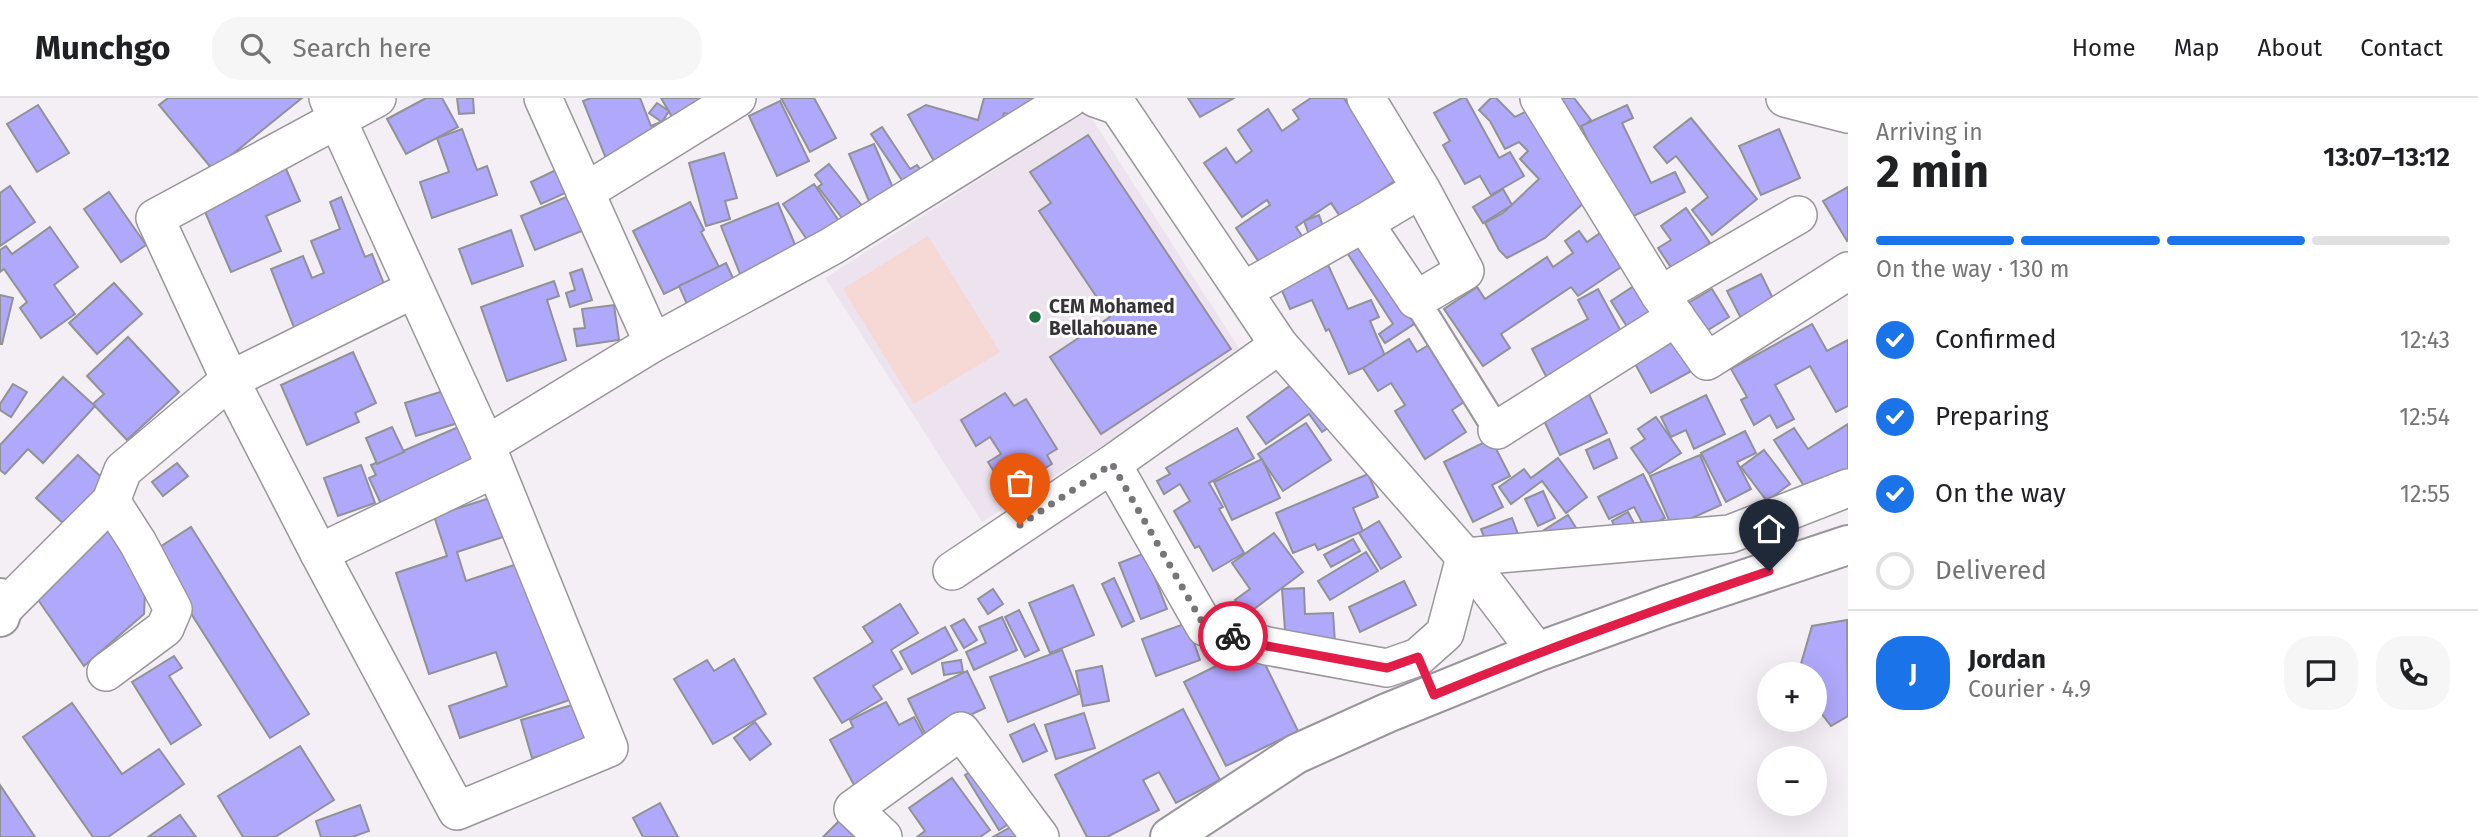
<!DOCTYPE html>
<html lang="en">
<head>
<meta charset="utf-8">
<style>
  :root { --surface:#fff; --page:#f6f6f6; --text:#202124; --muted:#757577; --line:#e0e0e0; --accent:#1a73e8 }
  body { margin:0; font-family:"Fira Sans",sans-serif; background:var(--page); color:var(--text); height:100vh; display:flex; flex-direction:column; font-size:26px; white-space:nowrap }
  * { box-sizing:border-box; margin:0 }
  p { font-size:23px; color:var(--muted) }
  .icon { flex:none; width:38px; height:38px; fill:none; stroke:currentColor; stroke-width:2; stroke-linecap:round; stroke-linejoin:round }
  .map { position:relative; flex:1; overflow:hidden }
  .side { display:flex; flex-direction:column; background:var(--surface); width:630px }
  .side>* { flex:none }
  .fabs { position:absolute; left:1757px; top:564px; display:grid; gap:14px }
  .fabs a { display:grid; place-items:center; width:70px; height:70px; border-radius:50%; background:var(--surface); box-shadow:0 7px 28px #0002; font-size:35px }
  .pin { position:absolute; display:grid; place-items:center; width:60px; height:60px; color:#fff; margin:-72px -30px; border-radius:50% 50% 50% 0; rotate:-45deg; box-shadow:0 0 7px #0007 }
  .pin .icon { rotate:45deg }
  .courier { position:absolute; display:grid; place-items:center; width:70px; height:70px; margin:-35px; border:5px solid #e11d48; border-radius:50%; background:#fff; color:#222; box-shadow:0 2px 9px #0007 }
  .head em { font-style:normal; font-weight:700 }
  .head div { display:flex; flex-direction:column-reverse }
  .head { display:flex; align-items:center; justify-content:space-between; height:119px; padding:0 28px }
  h1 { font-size:46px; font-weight:700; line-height:52px }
  .bar { display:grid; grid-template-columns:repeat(4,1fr); gap:10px 7px; align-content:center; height:84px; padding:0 28px }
  .bar i { height:9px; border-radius:5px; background:var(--line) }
  .bar .on { background:var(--accent) }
  .bar p { grid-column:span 4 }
  .line { display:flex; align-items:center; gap:18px; padding:0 28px; border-top:2px solid var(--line) }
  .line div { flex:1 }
  .round { display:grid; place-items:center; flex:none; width:74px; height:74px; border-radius:28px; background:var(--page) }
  ol { padding:0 28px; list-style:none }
  li { display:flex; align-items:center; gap:21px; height:77px }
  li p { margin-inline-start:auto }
  li .icon { padding:7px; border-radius:50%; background:var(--accent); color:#fff; stroke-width:4 }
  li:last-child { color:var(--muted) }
  li i { width:38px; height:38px; border:4px solid var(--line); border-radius:50% }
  header { display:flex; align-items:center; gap:42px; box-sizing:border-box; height:98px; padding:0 35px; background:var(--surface); border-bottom:2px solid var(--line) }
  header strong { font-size:33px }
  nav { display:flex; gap:38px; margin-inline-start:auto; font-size:24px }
  .search { width:490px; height:63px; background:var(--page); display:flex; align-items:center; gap:18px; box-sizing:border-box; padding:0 24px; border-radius:28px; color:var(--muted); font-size:26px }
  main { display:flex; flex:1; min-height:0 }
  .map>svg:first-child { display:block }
</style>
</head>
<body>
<header>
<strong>Munchgo</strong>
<div class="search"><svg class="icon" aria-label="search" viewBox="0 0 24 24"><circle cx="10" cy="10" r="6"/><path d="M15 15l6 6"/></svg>Search here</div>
<nav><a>Home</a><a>Map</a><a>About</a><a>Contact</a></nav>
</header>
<main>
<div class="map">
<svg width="1848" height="739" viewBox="0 0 1848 739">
  <rect width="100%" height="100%" fill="#f4eff5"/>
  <polygon fill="#ede3ef" points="1087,13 1244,258 982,424 825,180"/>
  <polygon fill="#f6d8d4" points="928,138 1000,254 914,306 843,191"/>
  <g fill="#b0a8fa" stroke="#919198" stroke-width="2">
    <polygon points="168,0 302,0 213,72 159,7"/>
    <polygon points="426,0 442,0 458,29 406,56 387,21"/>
    <polygon points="457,0 473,0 474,15 459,16"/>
    <polygon points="591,0 640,0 651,28 665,22 676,48 611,73 583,3"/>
    <polygon points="661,0 699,0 707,14 679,31"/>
    <polygon points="781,0 814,0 836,40 810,54"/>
    <polygon points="984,0 1048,0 1016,18 1004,15 996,43 940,74 908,17 926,7 978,22"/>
    <polygon points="1188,0 1234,0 1200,19"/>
    <polygon points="1311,0 1344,0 1347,5 1354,0 1396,82 1341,120 1331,105 1296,129 1304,141 1263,170 1236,130 1270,107 1267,102 1242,119 1204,65 1226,50 1236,65 1252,53 1238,32 1268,11 1282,33 1299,21 1293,12"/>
    <polygon points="1462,0 1466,0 1499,60 1510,54 1524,78 1491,97 1480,78 1465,86 1443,47 1450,43 1434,15"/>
    <polygon points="1491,0 1496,0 1515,19 1529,12 1596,94 1545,140 1507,160 1499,152 1485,125 1503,115 1539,81 1520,61 1528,53 1519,44 1505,51 1490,23 1479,12"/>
    <polygon points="1550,0 1574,0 1591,22 1574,36"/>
    <polygon points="780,3 809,63 777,78 749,18"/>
    <polygon points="657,5 669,13 662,24 649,15"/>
    <polygon points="38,7 69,55 37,74 7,26"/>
    <polygon points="1627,7 1633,20 1622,25 1651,85 1675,74 1685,94 1625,122 1581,28"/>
    <polygon points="1691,20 1757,101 1712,137 1692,112 1708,99 1676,58 1667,65 1654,49"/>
    <polygon points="882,29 910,71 917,67 926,79 908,91 871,36"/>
    <polygon points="462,31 477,72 487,68 497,97 432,120 420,84 449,74 437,40"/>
    <polygon points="1779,31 1800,80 1761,97 1739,48"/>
    <polygon points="1088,37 1231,251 1101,336 1050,259 1110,219 1039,113 1051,105 1030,74"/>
    <polygon points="874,46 900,106 875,117 849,56"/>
    <polygon points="724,55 737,100 725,103 730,121 706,128 689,65"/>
    <polygon points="283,64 300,103 266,118 281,153 231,174 199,100"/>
    <polygon points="829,66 875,124 856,138 818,89 822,86 815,77"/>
    <polygon points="566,67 576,90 541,106 531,84"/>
    <polygon points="814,86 845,132 814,152 783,106"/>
    <polygon points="10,88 35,124 0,148 0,95"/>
    <polygon points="590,89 604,124 535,152 521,118"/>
    <polygon points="1848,89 1848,142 1847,143 1823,103"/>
    <polygon points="1503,91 1512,107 1483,125 1473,109"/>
    <polygon points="109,94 146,147 121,164 84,111"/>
    <polygon points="341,99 365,159 372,156 388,196 295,232 271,171 303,158 312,180 324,175 311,143 340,131 330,104"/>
    <polygon points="690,104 704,132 701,134 719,169 664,196 633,133"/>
    <polygon points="778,105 802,164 744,186 721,128"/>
    <polygon points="1376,109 1417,170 1431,215 1385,245 1379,236 1393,226 1335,136"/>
    <polygon points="1686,110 1710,145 1672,171 1658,150 1671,142 1661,128"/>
    <polygon points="1319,117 1325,134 1310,139 1304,123"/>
    <polygon points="1616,124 1639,157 1578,198 1571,189 1501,236 1510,250 1483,268 1444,211 1477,189 1485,201 1547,159 1553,169 1573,155 1565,143 1579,133 1587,144"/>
    <polygon points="50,129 78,169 54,187 75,216 41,240 20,210 27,204 4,171 0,174 0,152 6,148 12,156"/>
    <polygon points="511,132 523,168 472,186 459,151"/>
    <polygon points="1324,158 1348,211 1371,202 1379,219 1370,223 1386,260 1349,276 1329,231 1326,233 1312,202 1290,211 1276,179"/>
    <polygon points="726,165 738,191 690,213 679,188"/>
    <polygon points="582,171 592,202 570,209 566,195 575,192 570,175"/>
    <polygon points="1652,176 1678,216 1636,243 1611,203"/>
    <polygon points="1761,176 1780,215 1747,232 1727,193"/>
    <polygon points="554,183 559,198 547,202 566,262 507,283 481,209"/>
    <polygon points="114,185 142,216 97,256 69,225"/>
    <polygon points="1598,191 1629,248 1552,290 1532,251 1588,221 1578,202"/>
    <polygon points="1712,191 1729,219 1700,237 1683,208"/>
    <polygon points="0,197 13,200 2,246 0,246"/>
    <polygon points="614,207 619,242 577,248 574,231 585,230 582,211"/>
    <polygon points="1812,226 1827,253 1848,242 1848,308 1836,314 1810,268 1775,287 1794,321 1777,330 1770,317 1754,327 1741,302 1747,299 1731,271"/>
    <polygon points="128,239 179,294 127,342 93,306 104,296 87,278"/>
    <polygon points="1442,239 1467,302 1452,312 1466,334 1425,361 1395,313 1405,307 1391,285 1378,293 1363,270 1409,241 1417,254"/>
    <polygon points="1681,239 1697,270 1651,295 1634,264"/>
    <polygon points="353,254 376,305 355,315 359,324 307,347 281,287"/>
    <polygon points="1306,276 1340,322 1322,334 1309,316 1266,346 1247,319"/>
    <polygon points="63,279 95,308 43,365 28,351 5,376 0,372 0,347"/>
    <polygon points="13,286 27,294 11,319 0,312 0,306"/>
    <polygon points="450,291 461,324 416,338 405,305"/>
    <polygon points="1587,292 1607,335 1560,357 1540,314"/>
    <polygon points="1005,295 1014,308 1026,301 1057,351 1047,357 1052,366 1019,386 1015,380 1003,388 988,364 1001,356 990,339 976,348 961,322"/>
    <polygon points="1706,297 1725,336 1694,351 1686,332 1671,339 1661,319"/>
    <polygon points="1656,319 1681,355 1649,376 1631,350 1645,341 1638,331"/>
    <polygon points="1306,325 1331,362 1283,393 1258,356"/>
    <polygon points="465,326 482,364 382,408 369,380 376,377 371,367"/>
    <polygon points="1848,326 1848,372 1810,397 1774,342 1794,330 1808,351"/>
    <polygon points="392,329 404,354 377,366 366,340"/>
    <polygon points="1237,330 1254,360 1209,385 1223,409 1219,411 1244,455 1213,473 1199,448 1195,450 1174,413 1190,403 1180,386 1164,396 1157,383 1170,376 1166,370"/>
    <polygon points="1745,333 1756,355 1737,364 1751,391 1726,404 1701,355"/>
    <polygon points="1491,341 1510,378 1492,387 1503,409 1473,424 1444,364"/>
    <polygon points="1609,341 1617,360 1594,371 1586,352"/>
    <polygon points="1764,352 1790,386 1767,403 1741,369"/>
    <polygon points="78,357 122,399 81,442 36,400"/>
    <polygon points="1700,357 1721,407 1672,429 1650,378"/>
    <polygon points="1558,360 1587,399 1566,415 1542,383 1511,406 1499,389 1524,371 1531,380"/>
    <polygon points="1262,361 1280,400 1232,422 1214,384"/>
    <polygon points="177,365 188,378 163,398 152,384"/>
    <polygon points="361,367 375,405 338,418 324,380"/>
    <polygon points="1368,376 1378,399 1353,410 1363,433 1318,452 1315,446 1293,455 1276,415"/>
    <polygon points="1643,376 1665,420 1645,430 1634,409 1609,421 1598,399"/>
    <polygon points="1543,393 1555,420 1538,428 1525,401"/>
    <polygon points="502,396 515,435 457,454 466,483 538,459 584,597 460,640 449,608 507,588 496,554 429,576 396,475 447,458 434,418"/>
    <polygon points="1628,414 1637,431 1620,440 1612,423"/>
    <polygon points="1568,417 1583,441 1558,456 1544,432"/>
    <polygon points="1512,420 1527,460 1496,471 1481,431"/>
    <polygon points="1379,423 1401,459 1381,471 1359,435"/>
    <polygon points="105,428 146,475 144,516 84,568 34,496"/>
    <polygon points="191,429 309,616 270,640 152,454"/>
    <polygon points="1274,435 1303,474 1246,517 1235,502 1250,491 1232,465"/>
    <polygon points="1353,441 1360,453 1331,469 1324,457"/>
    <polygon points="1366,454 1378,473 1330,502 1318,483"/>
    <polygon points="1145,455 1167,511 1141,521 1119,465"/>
    <polygon points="1114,480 1134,523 1122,529 1102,486"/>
    <polygon points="1404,483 1416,507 1360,534 1349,509"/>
    <polygon points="1073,487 1094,537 1050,555 1029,505"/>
    <polygon points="1304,490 1305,516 1333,515 1335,544 1286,546 1282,491"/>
    <polygon points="993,491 1003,506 988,516 978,501"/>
    <polygon points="900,506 918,535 891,552 902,571 873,588 882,601 842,625 814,580 873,544 863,529"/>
    <polygon points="1019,512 1039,552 1025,559 1005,519"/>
    <polygon points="1002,519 1017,552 974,572 966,554 986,545 979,529"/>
    <polygon points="964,521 977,542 964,550 951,528"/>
    <polygon points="1847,522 1848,618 1831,628 1821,615 1815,613 1815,576 1801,576 1800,569 1812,528"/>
    <polygon points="1187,525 1200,562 1156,578 1142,541"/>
    <polygon points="945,529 957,552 912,576 900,554"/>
    <polygon points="1256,548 1298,633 1226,668 1184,584"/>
    <polygon points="1062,552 1079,596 1008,624 990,579"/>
    <polygon points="174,558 182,570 169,578 201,627 171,646 132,584"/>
    <polygon points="734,561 766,616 713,646 674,581 707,562 714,573"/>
    <polygon points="961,562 963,574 944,577 942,565"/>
    <polygon points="1102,568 1109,603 1083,608 1076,573"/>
    <polygon points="967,573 985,610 926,638 908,601"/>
    <polygon points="886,604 899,627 914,619 936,661 861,700 830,642 853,629 850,622"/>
    <polygon points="72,605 122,676 159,651 184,686 108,739 93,739 23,639"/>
    <polygon points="579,605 590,644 532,660 521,622"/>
    <polygon points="1183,611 1220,682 1176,705 1159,674 1143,682 1159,712 1107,739 1087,739 1055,677"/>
    <polygon points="1084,615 1095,650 1056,661 1045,627"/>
    <polygon points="755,624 771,646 750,662 734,640"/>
    <polygon points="1034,626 1047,653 1023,664 1010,637"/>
    <polygon points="300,648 334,702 275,739 243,739 218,698"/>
    <polygon points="992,661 1026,715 999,732 965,677"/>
    <polygon points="952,680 990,732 980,739 917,739 925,733 909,710"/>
    <polygon points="0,687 35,739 0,739"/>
    <polygon points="660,705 678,739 643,739 633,720"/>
    <polygon points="360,707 369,733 352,739 321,739 316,723"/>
    <polygon points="180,717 196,739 148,739"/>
    <polygon points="1032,717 1045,739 993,739"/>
    <polygon points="839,723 855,739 823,739"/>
  </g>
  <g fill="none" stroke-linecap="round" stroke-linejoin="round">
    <g stroke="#9a959b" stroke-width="30">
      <polyline id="pedestrian" points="1416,202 1497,332"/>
    </g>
    <g stroke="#9a959b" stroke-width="40">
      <g id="minor">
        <polyline points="328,0 337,21 486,347 609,650 457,713 319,455 230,282 155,120 377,0"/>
        <polyline points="543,0 653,245"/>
        <polyline points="1095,0 1118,8 1279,247 1465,459 1537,554"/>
        <polyline points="1366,0 1421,91 1465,173 1416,202 1364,125 1421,91"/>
        <polyline points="1539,0 1660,197 1798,117"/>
        <polyline points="1785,0 1848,16"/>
        <polyline points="585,94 737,0"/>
        <polyline points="1243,193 1364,125"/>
        <polyline points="1660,197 1707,263 1848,173"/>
        <polyline points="1497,332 1676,219"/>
        <polyline points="486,347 653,245 832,148 1070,0"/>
        <polyline points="1112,366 1205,529 1267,548 1387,570 1418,559 1445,535 1465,459 1730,436 1848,390"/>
        <polyline points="319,455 494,371"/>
        <polyline points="952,473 1112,366 1279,247"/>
        <polyline points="2,512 111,403 123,372 230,282 414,191"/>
        <polyline points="106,574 165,530 173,511 138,445 111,403"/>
        <polyline points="883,739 853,711 961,633 1040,739"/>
      </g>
    </g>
    <g stroke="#9a959b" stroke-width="42">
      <polyline id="tertiary" points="1170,739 1296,656 1387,615 1537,554 1664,508 1848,447"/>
    </g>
    <g stroke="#9a959b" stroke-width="42">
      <polyline id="primary" points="0,500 2,512 0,519"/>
    </g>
    <use href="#pedestrian" stroke="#fff" stroke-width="26"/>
    <use href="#minor" stroke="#fff" stroke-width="37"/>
    <use href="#tertiary" stroke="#fff" stroke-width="38"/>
    <use href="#primary" stroke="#fff" stroke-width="38"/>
  </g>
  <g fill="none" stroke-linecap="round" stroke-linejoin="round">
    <polyline stroke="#787578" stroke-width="7" stroke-dasharray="0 12.6" points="1020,427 1112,366 1205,529 1233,538"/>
    <path stroke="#e11d48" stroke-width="9" d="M1233,538L1267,548L1387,570L1418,559L1434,597C1545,551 1656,511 1769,473"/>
  </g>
  <circle fill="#1f7142" stroke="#fffeff" stroke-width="2.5" cx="1035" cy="219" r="7"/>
  <g text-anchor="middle" stroke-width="6" stroke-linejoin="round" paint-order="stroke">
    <g font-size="19" font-weight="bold" fill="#353335" stroke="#fffeff" text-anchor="start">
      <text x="1049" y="215">CEM Mohamed<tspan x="1049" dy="22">Bellahouane</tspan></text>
    </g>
  </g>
</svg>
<div class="fabs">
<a>+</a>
<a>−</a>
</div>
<div class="pin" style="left:1020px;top:427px;background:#ea580c"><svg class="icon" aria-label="bag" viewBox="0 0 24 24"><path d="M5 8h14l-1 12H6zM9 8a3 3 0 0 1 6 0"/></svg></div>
<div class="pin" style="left:1769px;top:473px;background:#1f2937"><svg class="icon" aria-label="home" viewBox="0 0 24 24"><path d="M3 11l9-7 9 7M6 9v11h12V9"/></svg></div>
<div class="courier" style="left:1233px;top:538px"><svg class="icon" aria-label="bike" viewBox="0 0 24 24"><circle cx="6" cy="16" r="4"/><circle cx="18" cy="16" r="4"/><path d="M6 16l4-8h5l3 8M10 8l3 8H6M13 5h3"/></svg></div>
</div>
<section class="side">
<div class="head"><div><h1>2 min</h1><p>Arriving in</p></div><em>13:07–13:12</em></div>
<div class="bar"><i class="on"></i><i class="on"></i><i class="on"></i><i></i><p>On the way · 130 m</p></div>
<ol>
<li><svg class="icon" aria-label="check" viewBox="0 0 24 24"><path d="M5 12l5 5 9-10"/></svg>Confirmed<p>12:43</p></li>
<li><svg class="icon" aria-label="check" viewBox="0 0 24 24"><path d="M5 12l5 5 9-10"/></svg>Preparing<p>12:54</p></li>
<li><svg class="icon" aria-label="check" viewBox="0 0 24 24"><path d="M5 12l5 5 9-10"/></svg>On the way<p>12:55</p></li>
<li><i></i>Delivered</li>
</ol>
<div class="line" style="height:126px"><b class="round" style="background:var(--accent);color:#fff">J</b><div><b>Jordan</b><p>Courier · 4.9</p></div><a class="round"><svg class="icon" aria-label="chat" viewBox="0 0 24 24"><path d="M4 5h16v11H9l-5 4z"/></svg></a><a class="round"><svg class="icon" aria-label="phone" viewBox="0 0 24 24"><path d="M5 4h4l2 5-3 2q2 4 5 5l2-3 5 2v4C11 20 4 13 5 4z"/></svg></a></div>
</section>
</main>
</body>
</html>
